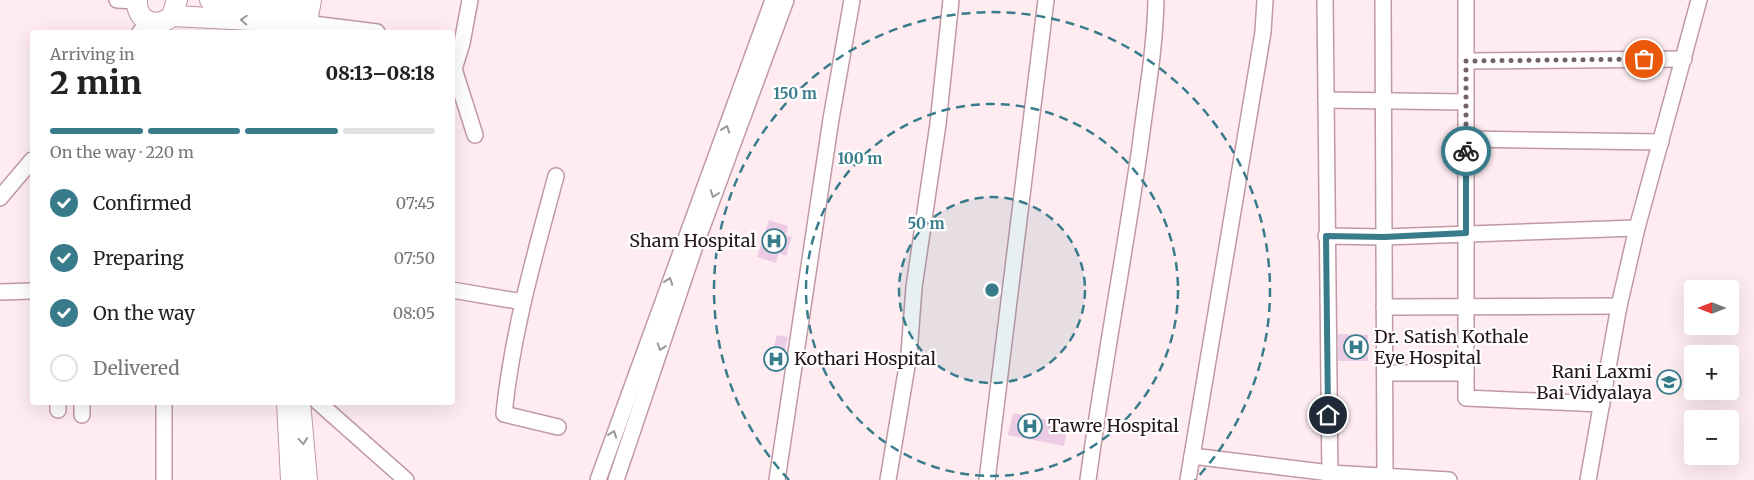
<!DOCTYPE html>
<html lang="en">
<head>
<meta charset="utf-8">
<style>
  :root { --surface:#fff; --page:#f6f6f6; --text:#222; --muted:#767676; --line:#e0e0e0; --accent:#387b8b }
  body { margin:0; font-family:Merriweather,serif; background:var(--page); color:var(--text); height:100vh; display:flex; flex-direction:column; font-size:19px; white-space:nowrap }
  * { box-sizing:border-box; margin:0 }
  p { font-size:16px; color:var(--muted) }
  .icon { flex:none; width:28px; height:28px; fill:none; stroke:currentColor; stroke-width:2; stroke-linecap:round; stroke-linejoin:round }
  .map { position:relative; flex:1; overflow:hidden }
  .side { position:absolute; left:30px; top:30px; width:425px; height:375px; display:flex; flex-direction:column; background:var(--surface); border-radius:5px; box-shadow:0 5px 20px #0002 }
  .side>* { flex:none }
  .needle { width:32px; rotate:270deg }
  .tools { position:absolute; left:1684px; top:280px; display:grid; gap:10px }
  .tools a { display:grid; place-items:center; width:55px; height:55px; border-radius:5px; background:var(--surface); box-shadow:0 5px 20px #0002; font-size:25px }
  .pin { position:absolute; display:grid; place-items:center; width:42px; height:42px; color:#fff; margin:-21px; border:2px solid #fff; border-radius:50%; box-shadow:0 1px 5px #0007 }
  .courier { position:absolute; display:grid; place-items:center; width:50px; height:50px; margin:-25px; border:4px solid #387b8b; border-radius:50%; background:#fff; color:#222; box-shadow:0 1px 6px #0007 }
  .headline em { font-style:normal; font-weight:800 }
  .headline div { display:flex; flex-direction:column-reverse }
  .headline { display:flex; align-items:center; justify-content:space-between; height:85px; padding:0 20px }
  h1 { font-size:32px; font-weight:800; line-height:38px }
  .bar { display:grid; grid-template-columns:repeat(4,1fr); gap:8px 5px; align-content:center; height:60px; padding:0 20px }
  .bar i { height:6px; border-radius:4px; background:var(--line) }
  .bar .active { background:var(--accent) }
  .bar p { grid-column:span 4 }
  ol { padding:0 20px; list-style:none }
  li { display:flex; align-items:center; gap:15px; height:55px }
  li p { margin-inline-start:auto }
  li .icon { padding:5px; border-radius:50%; background:var(--accent); color:#fff; stroke-width:4 }
  li:last-child { color:var(--muted) }
  li i { width:28px; height:28px; border:2px solid var(--line); border-radius:50% }
  .map>svg:first-child { display:block }
</style>
</head>
<body>
<div class="map">
<svg width="1754" height="480" viewBox="0 0 1754 480">
  <rect width="100%" height="100%" fill="#feecf0"/>
  <g fill="#eccce5">
    <polygon points="769,220 788,226 786,235 792,237 786,256 779,253 776,263 757,257"/>
    <polygon points="1338,334 1368,335 1368,361 1338,361"/>
    <polygon points="777,335 788,337 779,373 768,370"/>
    <polygon points="1013,413 1068,424 1064,446 1008,435"/>
  </g>
  <g fill="none" stroke-linecap="round" stroke-linejoin="round">
    <g stroke="#c199a3" stroke-width="18">
      <g id="minor">
        <polyline points="117,0 136,1"/>
        <polyline points="470,0 462,43 454,69 475,135"/>
        <polyline points="1325,0 1330,480"/>
        <polyline points="1383,0 1385,476"/>
        <polyline points="1466,0 1466,398 1602,404"/>
        <polyline points="297,22 377,32"/>
        <polyline points="140,32 149,22"/>
        <polyline points="1466,61 1684,59"/>
        <polyline points="1326,100 1466,102"/>
        <polyline points="1466,139 1661,142"/>
        <path d="M556,176C535,254 512,333 504,414L558,427"/>
        <polyline points="0,198 32,160"/>
        <polyline points="1326,236 1384,237 1637,228"/>
        <polyline points="452,290 523,302"/>
        <polyline points="0,292 32,291"/>
        <polyline points="1384,307 1619,306"/>
        <polyline points="1385,373 1466,373"/>
        <polyline points="58,402 58,410"/>
        <polyline points="82,402 82,415"/>
        <polyline points="164,402 164,480"/>
        <polyline points="318,402 406,480"/>
        <polyline points="1192,456 1330,473 1449,480"/>
        <polyline points="598,480 773,0"/>
        <polyline points="616,480 694,249 786,0"/>
        <polyline points="777,480 831,119 852,0"/>
        <polyline points="888,480 909,354 914,287 938,124 951,0"/>
        <polyline points="987,480 1046,0"/>
        <path d="M1088,480C1103,368 1124,258 1140,147C1146,98 1155,49 1156,0"/>
        <polyline points="1188,480 1263,32 1265,0"/>
        <polyline points="1588,480 1619,306 1637,228 1699,0"/>
      </g>
    </g>
    <g stroke="#c199a3" stroke-width="22">
      <g id="major">
        <path d="M137,0C136,21 156,30 172,16L177,0"/>
        <polyline points="210,0 296,4"/>
        <polyline points="172,16 293,22"/>
        <polyline points="305,32 311,0"/>
        <polyline points="287,402 291,480"/>
        <polyline points="300,402 307,480"/>
      </g>
    </g>
    <use href="#minor" stroke="#fff" stroke-width="15"/>
    <use href="#major" stroke="#fff" stroke-width="20"/>
  </g>
  <defs><path id="oneway-chevron" d="M-2-3.5L2.5 0L-2 3.5" fill="none" stroke-width="1.6" stroke-linecap="round" stroke-linejoin="round" transform="scale(1.25)"/></defs>
  <g stroke="#9d9798">
    <use href="#oneway-chevron" transform="translate(244 20) rotate(-177)"/>
    <use href="#oneway-chevron" transform="translate(726 129) rotate(-70)"/>
    <use href="#oneway-chevron" transform="translate(714 194) rotate(110)"/>
    <use href="#oneway-chevron" transform="translate(669 281) rotate(-70)"/>
    <use href="#oneway-chevron" transform="translate(661 347) rotate(109)"/>
    <use href="#oneway-chevron" transform="translate(613 434) rotate(-70)"/>
    <use href="#oneway-chevron" transform="translate(303 441) rotate(85)"/>
  </g>
  <g fill="none" stroke-linecap="round" stroke-linejoin="round">
    <polyline stroke="#716266" stroke-width="5" stroke-dasharray="0 9" points="1466,151 1466,61 1644,59"/>
    <polyline stroke="#387b8b" stroke-width="6" points="1328,415 1326,236 1384,237 1466,233 1466,151"/>
  </g>
  <circle cx="992" cy="290" r="93" fill="#387b8b" fill-opacity=".12"/>
  <g fill="none" stroke="#387b8b" stroke-width="2.5" stroke-dasharray="9 6">
    <circle cx="992" cy="290" r="93"/>
    <circle cx="992" cy="290" r="186"/>
    <path d="M789 480A278 278 0 1 1 1195 480"/>
  </g>
  <defs>
    <g id="hospital-ring" transform="scale(1.25)"><circle r="9.5" fill="#fff" stroke="#387b8b" stroke-width="1.5"/><path d="M-5-5h3v3.5h4V-5h3V5h-3V1.5h-4V5h-3Z" fill="#387b8b"/></g>
    <g id="school-ring" transform="scale(1.25)"><circle r="9.5" fill="#fff" stroke="#387b8b" stroke-width="1.5"/><path d="M0-5L7-2L0 1L-7-2ZM-4 1L0 2.5L4 1V4Q0 6-4 4Z" fill="#387b8b"/></g>
  </defs>
  <g fill-rule="evenodd">
    <use href="#hospital-ring" x="774" y="241"/>
    <use href="#hospital-ring" x="1356" y="347"/>
    <use href="#hospital-ring" x="776" y="359"/>
    <use href="#school-ring" x="1669" y="382"/>
    <use href="#hospital-ring" x="1030" y="426"/>
  </g>
  <g text-anchor="middle" stroke-width="4.5" stroke-linejoin="round" paint-order="stroke">
    <g font-size="18" fill="#25171b" stroke="#fff" text-anchor="start">
      <text x="756" y="247" text-anchor="end">Sham Hospital</text>
      <text x="1374" y="343">Dr. Satish Kothale<tspan x="1374" dy="21">Eye Hospital</tspan></text>
      <text x="794" y="365">Kothari Hospital</text>
      <text x="1652" y="378" text-anchor="end">Rani Laxmi<tspan x="1652" dy="21">Bai Vidyalaya</tspan></text>
      <text x="1048" y="432">Tawre Hospital</text>
    </g>
  </g>
  <circle cx="992" cy="290" r="8" fill="#387b8b" stroke="#fff" stroke-width="2.5"/>
  <g font-size="15" text-anchor="middle" font-weight="bold" fill="#387b8b" stroke="#fff" stroke-width="4.5" stroke-linejoin="round" paint-order="stroke">
    <text x="795" y="99">150 m</text>
    <text x="860" y="164">100 m</text>
    <text x="926" y="229">50 m</text>
  </g>
</svg>
<div class="tools">
<a><svg class="needle" viewBox="-14 -14 28 28"><path d="M0-13l5 13h-10z" fill="#e53935"/><path d="M0 13l5-13h-10z" fill="#767676"/></svg></a>
<a>+</a>
<a>−</a>
</div>
<div class="pin" style="left:1644px;top:59px;background:#ea580c"><svg class="icon" aria-label="bag" viewBox="0 0 24 24"><path d="M5 8h14l-1 12H6zM9 8a3 3 0 0 1 6 0"/></svg></div>
<div class="pin" style="left:1328px;top:415px;background:#1f2937"><svg class="icon" aria-label="home" viewBox="0 0 24 24"><path d="M3 11l9-7 9 7M6 9v11h12V9"/></svg></div>
<div class="courier" style="left:1466px;top:151px"><svg class="icon" aria-label="bike" viewBox="0 0 24 24"><circle cx="6" cy="16" r="4"/><circle cx="18" cy="16" r="4"/><path d="M6 16l4-8h5l3 8M10 8l3 8H6M13 5h3"/></svg></div>
<section class="side">
<div class="headline"><div><h1>2 min</h1><p>Arriving in</p></div><em>08:13–08:18</em></div>
<div class="bar"><i class="active"></i><i class="active"></i><i class="active"></i><i></i><p>On the way · 220 m</p></div>
<ol>
<li><svg class="icon" aria-label="check" viewBox="0 0 24 24"><path d="M5 12l5 5 9-10"/></svg>Confirmed<p>07:45</p></li>
<li><svg class="icon" aria-label="check" viewBox="0 0 24 24"><path d="M5 12l5 5 9-10"/></svg>Preparing<p>07:50</p></li>
<li><svg class="icon" aria-label="check" viewBox="0 0 24 24"><path d="M5 12l5 5 9-10"/></svg>On the way<p>08:05</p></li>
<li><i></i>Delivered</li>
</ol>
</section>
</div>
</body>
</html>
